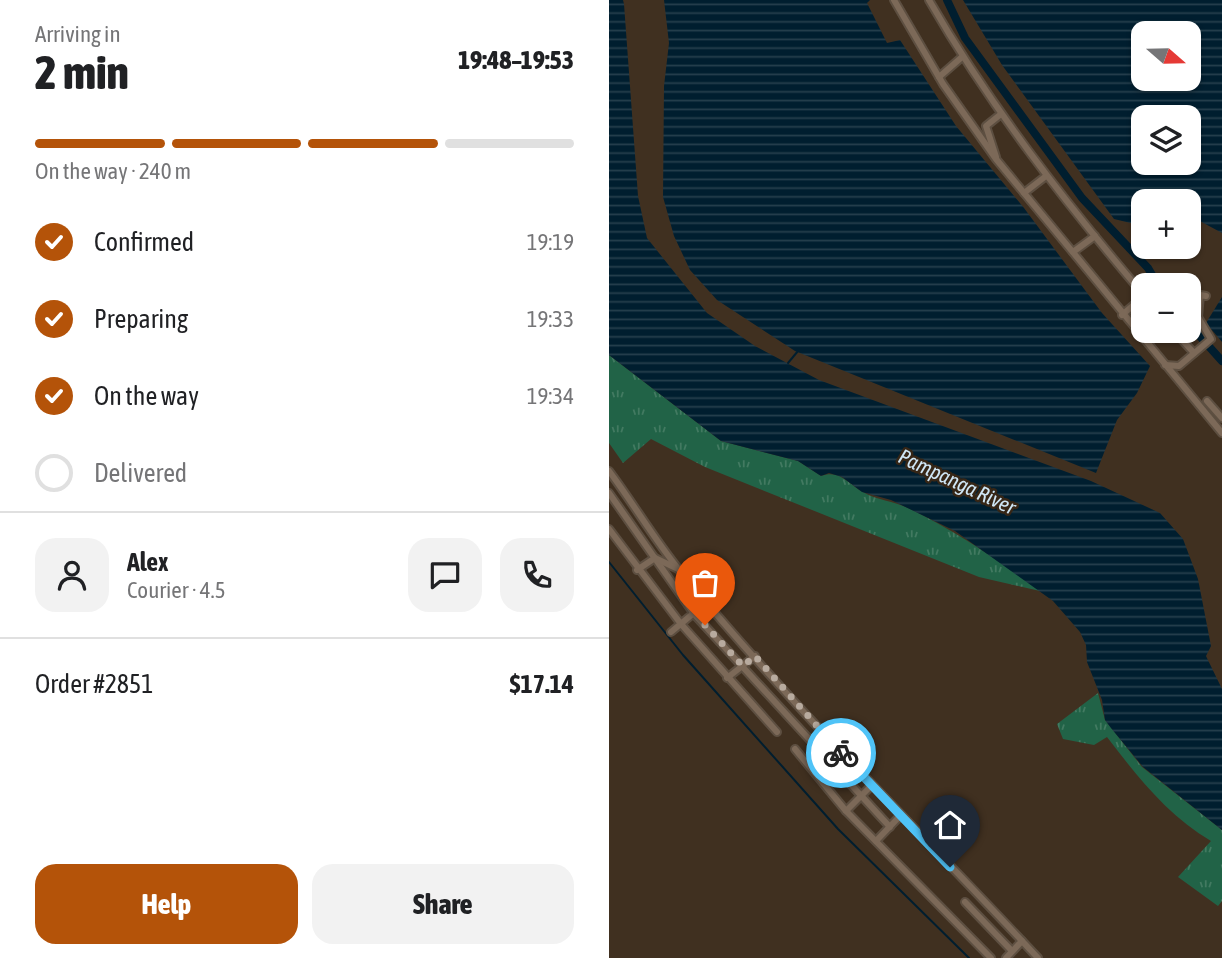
<!DOCTYPE html>
<html lang="en">
<head>
<meta charset="utf-8">
<style>
  :root { --surface:#fff; --page:#f2f2f2; --text:#202124; --muted:#757577; --line:#e0e0e0; --accent:#b45309 }
  body { margin:0; font-family:"Asap Condensed",sans-serif; background:var(--page); color:var(--text); height:100vh; display:flex; flex-direction:column; font-size:26px; white-space:nowrap }
  * { box-sizing:border-box; margin:0 }
  p { font-size:23px; color:var(--muted) }
  .icon { flex:none; width:38px; height:38px; fill:none; stroke:currentColor; stroke-width:2; stroke-linecap:round; stroke-linejoin:round }
  .map { position:relative; flex:1; overflow:hidden }
  .side { display:flex; flex-direction:column; background:var(--surface); width:609px }
  .side>* { flex:none }
  .needle { width:46px; rotate:110deg }
  .tools { position:absolute; left:522px; top:21px; display:grid; gap:14px }
  .tools a { display:grid; place-items:center; width:70px; height:70px; border-radius:14px; background:var(--surface); box-shadow:0 2px 5px #0004; font-size:35px }
  .pin { position:absolute; display:grid; place-items:center; width:60px; height:60px; color:#fff; margin:-72px -30px; border-radius:50% 50% 50% 0; rotate:-45deg; box-shadow:0 0 7px #0007 }
  .pin .icon { rotate:45deg }
  .courier { position:absolute; display:grid; place-items:center; width:70px; height:70px; margin:-35px; border:5px solid #4fc3f7; border-radius:50%; background:#fff; color:#222; box-shadow:0 2px 9px #0007 }
  .overview em { font-style:normal; font-weight:800 }
  .overview div { display:flex; flex-direction:column-reverse }
  .overview { display:flex; align-items:center; justify-content:space-between; height:119px; padding:0 35px }
  h1 { font-size:46px; font-weight:800; line-height:52px }
  .bar { display:grid; grid-template-columns:repeat(4,1fr); gap:10px 7px; align-content:center; height:84px; padding:0 35px }
  .bar i { height:9px; border-radius:5px; background:var(--line) }
  .bar .active { background:var(--accent) }
  .bar p { grid-column:span 4 }
  .line { display:flex; align-items:center; gap:18px; padding:0 35px; border-top:2px solid var(--line) }
  .line div { flex:1 }
  .round { display:grid; place-items:center; flex:none; width:74px; height:74px; border-radius:21px; background:var(--page) }
  ol { padding:0 35px; list-style:none }
  li { display:flex; align-items:center; gap:21px; height:77px }
  li p { margin-inline-start:auto }
  li .icon { padding:7px; border-radius:50%; background:var(--accent); color:#fff; stroke-width:4 }
  li:last-child { color:var(--muted) }
  li i { width:38px; height:38px; border:4px solid var(--line); border-radius:50% }
  .cta { display:flex; gap:14px; margin-top:auto; padding:14px 35px }
  .cta a { flex:1; height:80px; border-radius:21px; background:var(--accent); color:#fff; font-size:28px; font-weight:800; line-height:80px; text-align:center }
  .cta a+a { background:var(--page); color:var(--text) }
  main { display:flex; flex:1; min-height:0 }
  .map>svg:first-child { display:block }
</style>
</head>
<body>
<main>
<section class="side">
<div class="overview"><div><h1>2 min</h1><p>Arriving in</p></div><em>19:48–19:53</em></div>
<div class="bar"><i class="active"></i><i class="active"></i><i class="active"></i><i></i><p>On the way · 240 m</p></div>
<ol>
<li><svg class="icon" aria-label="check" viewBox="0 0 24 24"><path d="M5 12l5 5 9-10"/></svg>Confirmed<p>19:19</p></li>
<li><svg class="icon" aria-label="check" viewBox="0 0 24 24"><path d="M5 12l5 5 9-10"/></svg>Preparing<p>19:33</p></li>
<li><svg class="icon" aria-label="check" viewBox="0 0 24 24"><path d="M5 12l5 5 9-10"/></svg>On the way<p>19:34</p></li>
<li><i></i>Delivered</li>
</ol>
<div class="line" style="height:126px"><a class="round"><svg class="icon" aria-label="person" viewBox="0 0 24 24"><circle cx="12" cy="8" r="4"/><path d="M4 21q1-7 8-7t8 7"/></svg></a><div><b>Alex</b><p>Courier · 4.5</p></div><a class="round"><svg class="icon" aria-label="chat" viewBox="0 0 24 24"><path d="M4 5h16v11H9l-5 4z"/></svg></a><a class="round"><svg class="icon" aria-label="phone" viewBox="0 0 24 24"><path d="M5 4h4l2 5-3 2q2 4 5 5l2-3 5 2v4C11 20 4 13 5 4z"/></svg></a></div>
<div class="line" style="height:91px"><div>Order #2851</div><b>$17.14</b></div>
<div class="cta"><a>Help</a><a>Share</a></div>
</section>
<div class="map">
<svg width="613" height="958" viewBox="0 0 613 958">
  <defs>
    <pattern id="grass-tufts" width="24" height="20" patternUnits="userSpaceOnUse" patternTransform="scale(1.75)"><rect width="24" height="20" fill="#216347"/><path d="M3 7l-1-3M5 7V3M7 7l1-3M15 17l-1-3M17 17v-4M19 17l1-3" fill="none" stroke="#427a61"/></pattern>
    <pattern id="water-rules" width="6" height="5" patternUnits="userSpaceOnUse" patternTransform="scale(1.75)"><rect width="6" height="5" fill="#001e2f"/><path d="M0 2.5h6" fill="none" stroke="#263f4d"/></pattern>
  </defs>
  <rect width="100%" height="100%" fill="#403020"/>
  <g fill="url(#grass-tufts)">
    <path d="M0,355L112,441L189,461L212,476C231,469 239,484 254,492C267,500 285,501 299,508C347,531 389,560 431,591L370,577L96,467L42,439L14,463L0,443Z"/>
    <path d="M489,693L496,720L533,767L613,830V901L609,906L569,877L602,841C558,815 528,776 498,737L485,745L454,739L448,724Z"/>
  </g>
  <g fill="url(#water-rules)" fill-rule="evenodd">
    <polygon points="0,0 14,0 15,4 29,196 38,238 98,313 146,346 210,380 482,481 551,513 574,539 589,579 602,646 597,656 613,689 613,830 534,767 502,728 496,720 493,700 478,662 477,645 471,632 444,601 346,531 282,500 253,492 233,477 220,473 212,476 189,461 112,441 0,355"/>
    <polygon points="55,0 261,0 258,3 278,43 291,40 347,126 415,208 493,313 541,366 528,393 508,420 487,473 186,351 108,300 81,270 65,236 54,197 55,86 60,43"/>
    <path d="M354,0H613V233L589,220L579,233V201H534V226L505,219L393,65ZM579,33V79H534V33ZM579,117V163H534V117Z"/>
    <polygon points="613,297 613,342 597,323"/>
  </g>
  <g fill="none" stroke-linecap="round" stroke-linejoin="round">
    <g stroke="#001e2f" stroke-width="2">
      <polyline points="179,363 189,351"/>
      <polyline points="0,562 74,655 229,829 360,958"/>
    </g>
    <g stroke="#001e2f" stroke-width="8">
      <polyline points="338,0 356,38 473,198 539,268 549,285"/>
      <polyline points="579,323 613,361"/>
    </g>
    <g stroke="#5d4f41" stroke-width="10">
      <g id="minor">
        <polyline points="285,0 334,84 387,159 613,433"/>
        <path d="M320,0C381,106 455,201 534,294"/>
        <polyline points="330,77 353,57"/>
        <polyline points="387,157 377,126 392,114"/>
        <polyline points="415,193 437,176"/>
        <polyline points="464,252 486,236"/>
        <polyline points="513,315 534,297"/>
        <polyline points="565,331 585,353"/>
        <polyline points="556,365 570,366 602,339 589,317 591,295 597,296"/>
        <polyline points="598,401 613,418"/>
        <path d="M0,471C24,503 45,539 71,571C182,707 309,829 429,958"/>
        <polyline points="0,493 85,614 281,827"/>
        <polyline points="0,529 72,624 168,732"/>
        <polyline points="28,570 46,558 67,568"/>
        <polyline points="62,632 98,602"/>
        <polyline points="118,678 146,656"/>
        <polyline points="186,749 237,811 382,958"/>
        <polyline points="237,811 262,786"/>
        <polyline points="267,841 291,816"/>
        <polyline points="356,902 403,951"/>
        <polyline points="397,958 413,941"/>
      </g>
    </g>
    <use href="#minor" stroke="#7c6958" stroke-width="6"/>
  </g>
  <g fill="none" stroke-linecap="round" stroke-linejoin="round">
    <polyline stroke="#b8ab9f" stroke-width="7" stroke-dasharray="0 12.6" points="96,625 134,666 146,656 232,753"/>
    <polyline stroke="#4fc3f7" stroke-width="9" points="232,753 341,867"/>
  </g>
  <g text-anchor="middle" stroke-width="5" stroke-linejoin="round" paint-order="stroke">
    <g font-size="21" font-style="italic" fill="#cfe6f5" stroke="#362616">
      <text transform="translate(348 482) rotate(25)" y="7">Pampanga River</text>
    </g>
  </g>
</svg>
<div class="tools">
<a><svg class="needle" viewBox="-14 -14 28 28"><path d="M0-13l5 13h-10z" fill="#e53935"/><path d="M0 13l5-13h-10z" fill="#757577"/></svg></a>
<a><svg class="icon" aria-label="layers" viewBox="0 0 24 24"><path d="M12 4l9 5-9 5-9-5zM3 14l9 5 9-5"/></svg></a>
<a>+</a>
<a>−</a>
</div>
<div class="pin" style="left:96px;top:625px;background:#ea580c"><svg class="icon" aria-label="bag" viewBox="0 0 24 24"><path d="M5 8h14l-1 12H6zM9 8a3 3 0 0 1 6 0"/></svg></div>
<div class="pin" style="left:341px;top:867px;background:#1f2937"><svg class="icon" aria-label="home" viewBox="0 0 24 24"><path d="M3 11l9-7 9 7M6 9v11h12V9"/></svg></div>
<div class="courier" style="left:232px;top:753px"><svg class="icon" aria-label="bike" viewBox="0 0 24 24"><circle cx="6" cy="16" r="4"/><circle cx="18" cy="16" r="4"/><path d="M6 16l4-8h5l3 8M10 8l3 8H6M13 5h3"/></svg></div>
</div>
</main>
</body>
</html>
